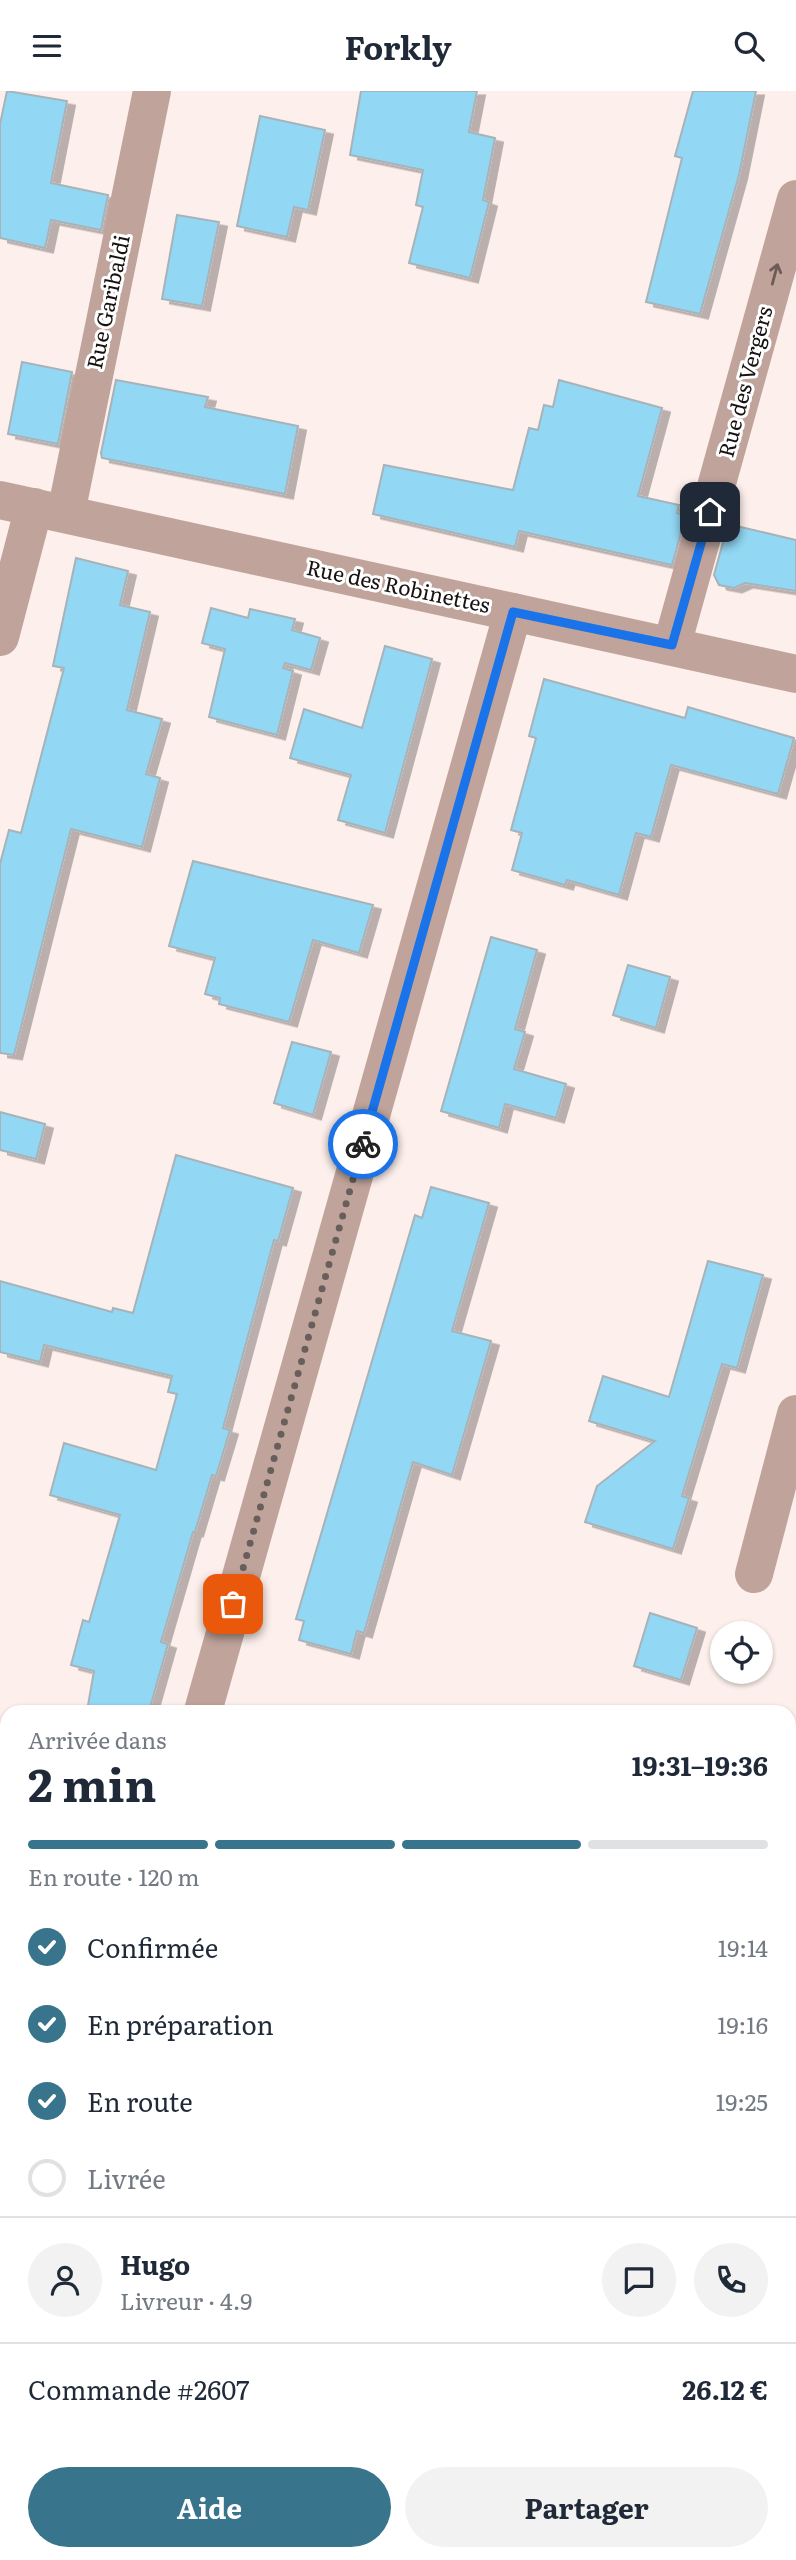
<!DOCTYPE html>
<html lang="fr">
<head>
<meta charset="utf-8">
<style>
  :root { --surface:#fff; --page:#f2f2f3; --text:#1f2937; --muted:#747a83; --line:#e0e1e3; --accent:#38748b }
  body { margin:0; font-family:Literata,serif; background:var(--page); color:var(--text); height:100vh; display:flex; flex-direction:column; font-size:26px; white-space:nowrap }
  * { box-sizing:border-box; margin:0 }
  p { font-size:23px; color:var(--muted) }
  .icon { flex:none; width:38px; height:38px; fill:none; stroke:currentColor; stroke-width:2; stroke-linecap:round; stroke-linejoin:round }
  .map { position:relative; flex:1; overflow:hidden }
  .panel { position:absolute; left:0px; top:1614px; width:796px; height:856px; display:flex; flex-direction:column; background:var(--surface); border-radius:21px 21px 0 0; box-shadow:0 2px 5px #0004 }
  .panel>* { flex:none }
  .controls { position:absolute; left:710px; top:1530px; display:grid; gap:14px }
  .controls a { display:grid; place-items:center; width:63px; height:63px; border-radius:50%; background:var(--surface); box-shadow:0 2px 5px #0004; font-size:35px }
  .pin { position:absolute; display:grid; place-items:center; width:60px; height:60px; color:#fff; margin:-30px; border-radius:14px; box-shadow:0 4px 10px #0006 }
  .courier { position:absolute; display:grid; place-items:center; width:70px; height:70px; margin:-35px; border:5px solid #1a73e8; border-radius:50%; background:#fff; color:#222; box-shadow:0 2px 9px #0007 }
  .head em { font-style:normal; font-weight:700 }
  .head div { display:flex; flex-direction:column-reverse }
  .head { display:flex; align-items:center; justify-content:space-between; height:119px; padding:0 28px }
  h1 { font-size:46px; font-weight:700; line-height:52px }
  .bar { display:grid; grid-template-columns:repeat(4,1fr); gap:10px 7px; align-content:center; height:84px; padding:0 28px }
  .bar i { height:9px; border-radius:5px; background:var(--line) }
  .bar .on { background:var(--accent) }
  .bar p { grid-column:span 4 }
  .line { display:flex; align-items:center; gap:18px; padding:0 28px; border-top:2px solid var(--line) }
  .line div { flex:1 }
  .round { display:grid; place-items:center; flex:none; width:74px; height:74px; border-radius:37px; background:var(--page) }
  ol { padding:0 28px; list-style:none }
  li { display:flex; align-items:center; gap:21px; height:77px }
  li p { margin-inline-start:auto }
  li .icon { padding:7px; border-radius:50%; background:var(--accent); color:#fff; stroke-width:4 }
  li:last-child { color:var(--muted) }
  li i { width:38px; height:38px; border:4px solid var(--line); border-radius:50% }
  .primary-button { display:flex; gap:14px; margin-top:auto; padding:14px 28px }
  .primary-button a { flex:1; height:80px; border-radius:42px; background:var(--accent); color:#fff; font-size:28px; font-weight:700; line-height:80px; text-align:center }
  .primary-button a+a { background:var(--page); color:var(--text) }
  header { display:flex; justify-content:space-between; align-items:center; height:91px; padding:0 28px; background:var(--surface); font-size:32px; font-weight:700 }
  .map>svg:first-child { display:block }
</style>
</head>
<body>
<header><svg class="icon" aria-label="menu" viewBox="0 0 24 24"><path d="M4 6h16M4 12h16M4 18h16"/></svg>Forkly<svg class="icon" aria-label="search" viewBox="0 0 24 24"><circle cx="10" cy="10" r="6"/><path d="M15 15l6 6"/></svg></header>
<div class="map">
<svg width="796" height="2469" viewBox="0 0 796 2469">
  <defs>
    <filter id="shadow"><feDropShadow dx="8" dy="4.5" stdDeviation="0" flood-color="#0004"/></filter>
  </defs>
  <rect width="100%" height="100%" fill="#fdefeb"/>
  <g fill="#92d7f3" stroke="#a7b3b9" stroke-width="2" filter="url(#shadow)">
    <polygon points="7,0 67,10 51,92 108,104 101,139 51,129 45,157 0,147 0,33"/>
    <polygon points="361,0 477,0 469,41 495,47 483,109 489,111 470,187 409,172 423,116 416,114 423,79 350,64"/>
    <polygon points="693,0 756,0 739,84 700,223 646,211 682,67 675,65"/>
    <polygon points="260,25 325,39 308,119 294,116 287,146 237,135"/>
    <polygon points="177,124 219,131 202,215 162,208"/>
    <polygon points="22,271 72,281 58,353 8,343"/>
    <polygon points="116,289 208,306 205,316 298,335 285,403 102,367 101,362"/>
    <polygon points="559,289 662,317 638,405 679,414 677,422 686,424 672,474 519,440 515,456 373,423 384,374 513,399 529,337 538,339 544,314 553,316"/>
    <polygon points="728,433 796,449 796,500 745,492 734,497 719,494 714,484"/>
    <polygon points="76,467 128,480 120,514 150,521 127,619 162,628 146,683 160,687 142,756 71,738 14,964 0,962 0,773 9,739 21,742 64,577 53,575"/>
    <polygon points="211,517 248,527 250,518 295,528 292,539 320,547 311,579 285,572 283,577 293,580 277,644 209,626 225,558 202,552"/>
    <polygon points="385,555 432,568 385,742 338,729 351,684 290,667 304,618 362,637"/>
    <polygon points="544,588 685,627 688,616 794,647 778,703 671,674 651,746 636,742 619,804 567,789 565,794 512,779 522,742 511,739 536,647 529,645"/>
    <polygon points="193,770 373,814 359,862 313,849 289,931 219,913 220,907 205,903 215,867 169,855"/>
    <polygon points="491,846 537,859 515,938 525,941 514,978 566,993 556,1027 505,1013 499,1037 441,1020"/>
    <polygon points="628,874 670,886 656,937 613,924"/>
    <polygon points="292,951 331,961 313,1024 274,1012"/>
    <polygon points="0,1021 45,1033 36,1068 0,1059"/>
    <polygon points="176,1064 293,1097 278,1150 274,1149 223,1337 230,1339 216,1385 212,1384 195,1441 193,1441 161,1551 168,1553 149,1620 87,1620 94,1580 71,1574 83,1529 89,1531 120,1424 50,1404 64,1352 156,1379 177,1303 168,1301 172,1285 44,1254 40,1271 0,1261 0,1190 112,1221 113,1217 133,1222"/>
    <polygon points="431,1096 489,1112 452,1240 491,1250 452,1384 413,1371 364,1542 357,1540 351,1563 299,1549 304,1530 296,1528 415,1124 422,1127"/>
    <polygon points="708,1170 763,1184 737,1277 722,1273 682,1405 689,1407 673,1458 585,1431 597,1395 655,1350 589,1330 603,1285 669,1306"/>
    <polygon points="650,1522 697,1537 681,1589 634,1575"/>
  </g>
  <g fill="none" stroke-linecap="round" stroke-linejoin="round">
    <g stroke="#c0a49b" stroke-width="38">
      <polyline points="0,409 796,583"/>
      <polyline points="66,422 152,0"/>
      <polyline points="0,546 34,416"/>
      <polyline points="672,554 796,108"/>
      <polyline points="754,1483 796,1323"/>
      <polyline points="203,1620 513,521"/>
      <polyline points="0,1989 7,1991"/>
      <polyline points="789,2225 796,2226"/>
      <polyline points="789,2345 796,2325"/>
      <polyline points="0,2378 7,2355"/>
      <polyline points="749,2469 751,2462"/>
    </g>
  </g>
  <defs><path id="oneway-shaft" d="M-6 0H5M1.5-3L5.5 0L1.5 3" fill="none" stroke-width="1.6" stroke-linecap="round" stroke-linejoin="round" transform="scale(1.75)"/></defs>
  <use stroke="#6c5b56" href="#oneway-shaft" transform="translate(775 183) rotate(-75)"/>
  <g fill="none" stroke-linecap="round" stroke-linejoin="round">
    <polyline stroke="#685f5d" stroke-width="7" stroke-dasharray="0 12.6" points="233,1513 363,1053"/>
    <polyline stroke="#1a73e8" stroke-width="9" points="363,1053 513,521 672,554 710,421"/>
  </g>
  <g text-anchor="middle" stroke-width="6" stroke-linejoin="round" paint-order="stroke">
    <g font-size="21" fill="#171211" stroke="#fff">
      <text transform="translate(109 211) rotate(-78)" y="7">Rue Garibaldi</text>
      <text transform="translate(746 291) rotate(-75)" y="7">Rue des Vergers</text>
      <text transform="translate(398 496) rotate(12)" y="7">Rue des Robinettes</text>
    </g>
  </g>
</svg>
<div class="controls">
<a><svg class="icon" aria-label="locate" viewBox="0 0 24 24"><circle cx="12" cy="12" r="6"/><path d="M12 2v4M12 18v4M2 12h4M18 12h4"/></svg></a>
</div>
<div class="pin" style="left:233px;top:1513px;background:#ea580c"><svg class="icon" aria-label="bag" viewBox="0 0 24 24"><path d="M5 8h14l-1 12H6zM9 8a3 3 0 0 1 6 0"/></svg></div>
<div class="pin" style="left:710px;top:421px;background:#1f2937"><svg class="icon" aria-label="home" viewBox="0 0 24 24"><path d="M3 11l9-7 9 7M6 9v11h12V9"/></svg></div>
<div class="courier" style="left:363px;top:1053px"><svg class="icon" aria-label="bike" viewBox="0 0 24 24"><circle cx="6" cy="16" r="4"/><circle cx="18" cy="16" r="4"/><path d="M6 16l4-8h5l3 8M10 8l3 8H6M13 5h3"/></svg></div>
<section class="panel">
<div class="head"><div><h1>2 min</h1><p>Arrivée dans</p></div><em>19:31–19:36</em></div>
<div class="bar"><i class="on"></i><i class="on"></i><i class="on"></i><i></i><p>En route · 120 m</p></div>
<ol>
<li><svg class="icon" aria-label="check" viewBox="0 0 24 24"><path d="M5 12l5 5 9-10"/></svg>Confirmée<p>19:14</p></li>
<li><svg class="icon" aria-label="check" viewBox="0 0 24 24"><path d="M5 12l5 5 9-10"/></svg>En préparation<p>19:16</p></li>
<li><svg class="icon" aria-label="check" viewBox="0 0 24 24"><path d="M5 12l5 5 9-10"/></svg>En route<p>19:25</p></li>
<li><i></i>Livrée</li>
</ol>
<div class="line" style="height:126px"><a class="round"><svg class="icon" aria-label="person" viewBox="0 0 24 24"><circle cx="12" cy="8" r="4"/><path d="M4 21q1-7 8-7t8 7"/></svg></a><div><b>Hugo</b><p>Livreur · 4.9</p></div><a class="round"><svg class="icon" aria-label="chat" viewBox="0 0 24 24"><path d="M4 5h16v11H9l-5 4z"/></svg></a><a class="round"><svg class="icon" aria-label="phone" viewBox="0 0 24 24"><path d="M5 4h4l2 5-3 2q2 4 5 5l2-3 5 2v4C11 20 4 13 5 4z"/></svg></a></div>
<div class="line" style="height:91px"><div>Commande #2607</div><b>26.12 €</b></div>
<div class="primary-button"><a>Aide</a><a>Partager</a></div>
</section>
</div>
</body>
</html>
